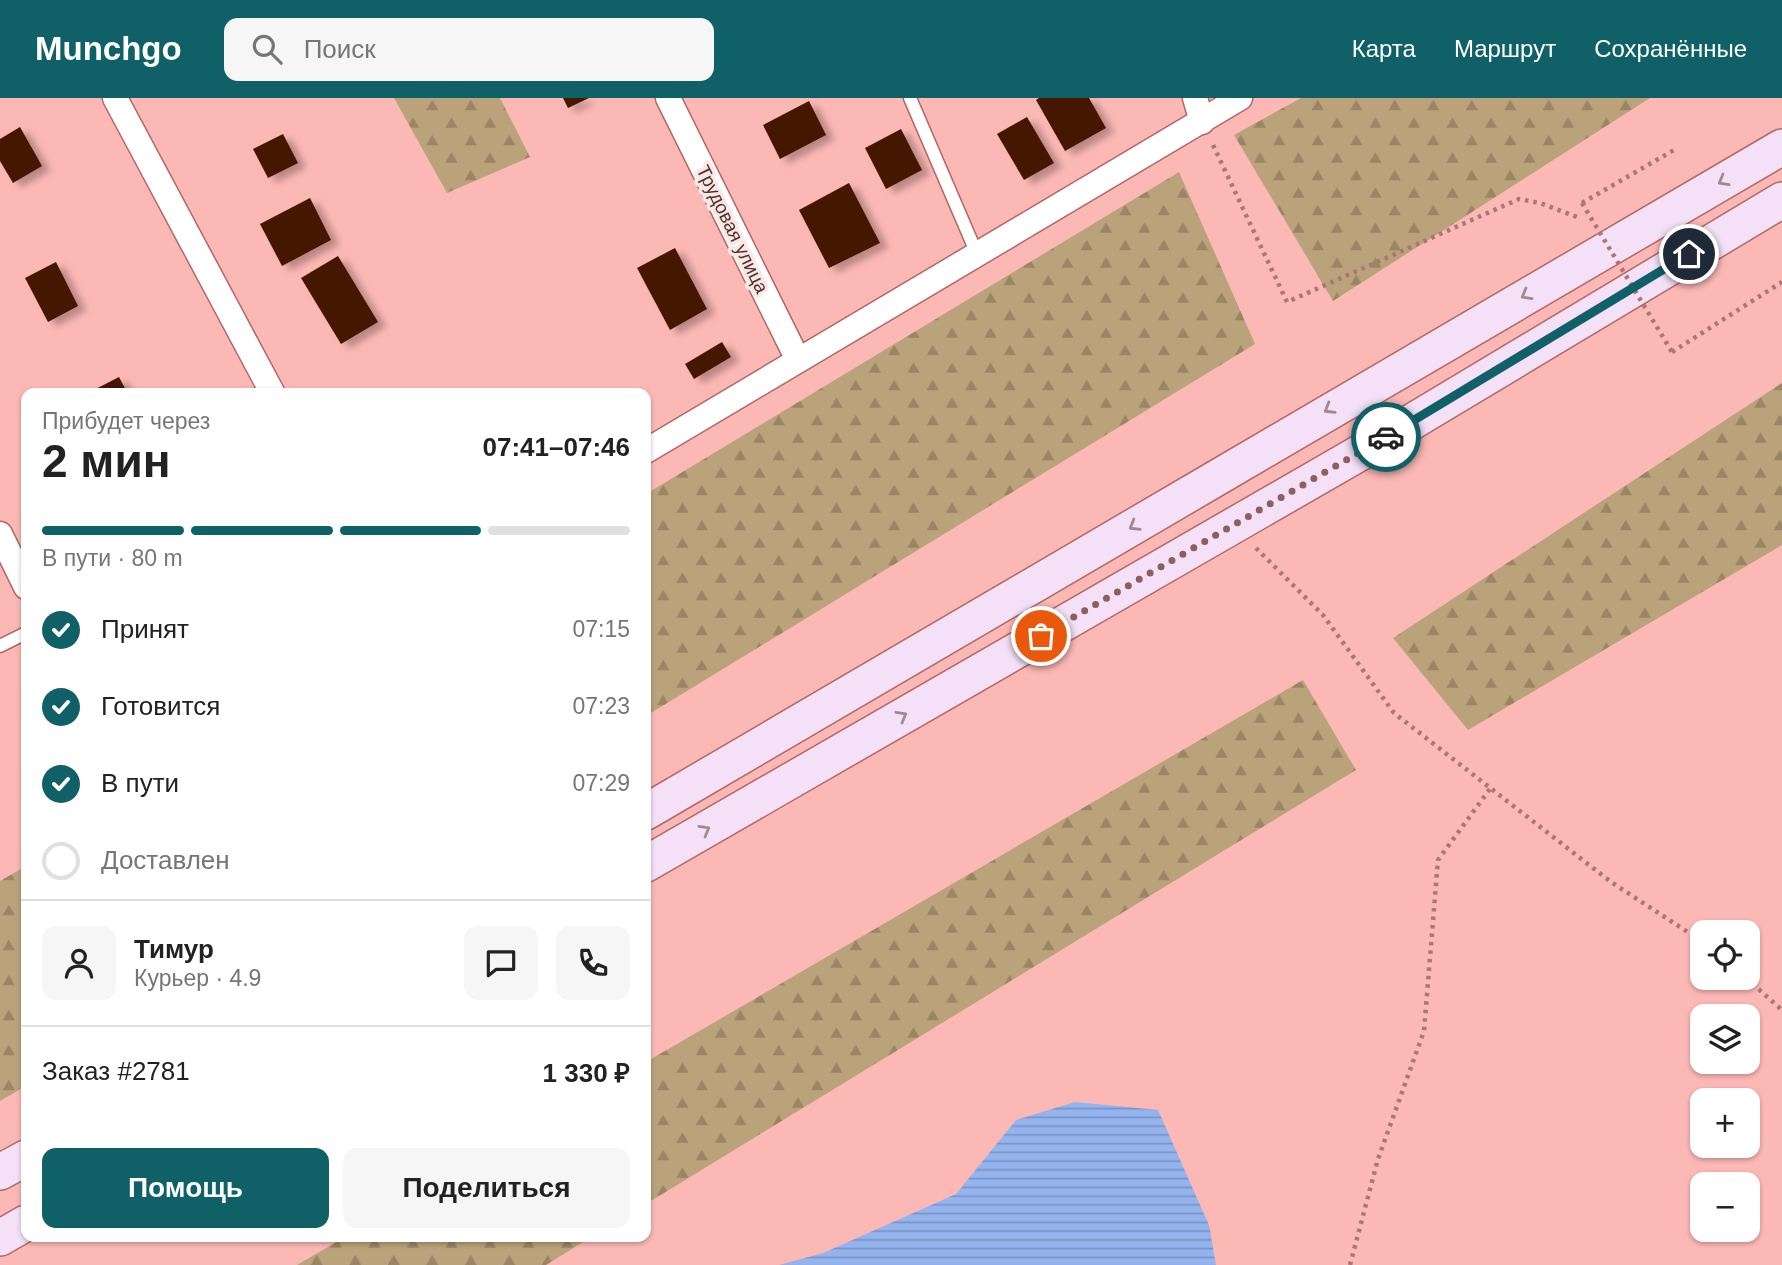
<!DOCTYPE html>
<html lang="ru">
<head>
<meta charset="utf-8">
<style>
  :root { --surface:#fff; --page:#f6f6f6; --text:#222; --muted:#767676; --line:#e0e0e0; --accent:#106167 }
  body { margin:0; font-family:Arial,sans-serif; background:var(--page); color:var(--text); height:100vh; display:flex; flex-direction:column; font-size:26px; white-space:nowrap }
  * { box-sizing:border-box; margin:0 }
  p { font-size:23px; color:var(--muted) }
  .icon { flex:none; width:38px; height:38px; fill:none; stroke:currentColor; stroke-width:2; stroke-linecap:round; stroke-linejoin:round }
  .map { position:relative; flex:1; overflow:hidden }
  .panel { position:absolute; left:21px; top:290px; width:630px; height:854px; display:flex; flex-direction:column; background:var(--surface); border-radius:14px; box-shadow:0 2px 5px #0004 }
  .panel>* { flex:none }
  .controls { position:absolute; left:1690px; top:822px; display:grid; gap:14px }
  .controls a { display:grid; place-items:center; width:70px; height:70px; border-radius:14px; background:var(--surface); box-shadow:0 2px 5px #0004; font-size:35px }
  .pin { position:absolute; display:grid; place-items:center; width:60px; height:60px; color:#fff; margin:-30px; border:4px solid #fff; border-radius:50%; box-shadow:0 2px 7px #0007 }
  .courier { position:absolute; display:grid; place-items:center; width:70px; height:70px; margin:-35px; border:5px solid #106167; border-radius:50%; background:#fff; color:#222; box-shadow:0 2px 9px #0007 }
  .overview em { font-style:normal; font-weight:700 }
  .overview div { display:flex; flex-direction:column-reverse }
  .overview { display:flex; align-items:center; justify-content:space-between; height:119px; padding:0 21px }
  h1 { font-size:46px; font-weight:700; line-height:52px }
  .bar { display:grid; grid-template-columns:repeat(4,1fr); gap:10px 7px; align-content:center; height:84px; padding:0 21px }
  .bar i { height:9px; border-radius:5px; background:var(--line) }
  .bar .on { background:var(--accent) }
  .bar p { grid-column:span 4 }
  .line { display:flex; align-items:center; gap:18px; padding:0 21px; border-top:2px solid var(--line) }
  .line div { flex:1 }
  .round { display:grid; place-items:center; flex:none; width:74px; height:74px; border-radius:14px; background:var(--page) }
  ol { padding:0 21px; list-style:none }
  li { display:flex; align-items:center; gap:21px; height:77px }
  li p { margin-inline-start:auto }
  li .icon { padding:7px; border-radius:50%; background:var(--accent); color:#fff; stroke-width:4 }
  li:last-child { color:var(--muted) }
  li i { width:38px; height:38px; border:4px solid var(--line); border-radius:50% }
  .cta { display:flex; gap:14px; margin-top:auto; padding:14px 21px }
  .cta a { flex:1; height:80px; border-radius:14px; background:var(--accent); color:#fff; font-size:28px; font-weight:700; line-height:80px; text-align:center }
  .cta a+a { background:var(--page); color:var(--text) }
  header { display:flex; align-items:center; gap:42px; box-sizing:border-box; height:98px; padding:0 35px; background:var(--accent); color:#fff }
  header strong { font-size:33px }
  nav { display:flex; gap:38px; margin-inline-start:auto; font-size:24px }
  .search { width:490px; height:63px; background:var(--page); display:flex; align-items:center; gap:18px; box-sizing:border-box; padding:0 24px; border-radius:14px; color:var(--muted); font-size:26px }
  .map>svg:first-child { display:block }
</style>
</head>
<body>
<header>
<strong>Munchgo</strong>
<div class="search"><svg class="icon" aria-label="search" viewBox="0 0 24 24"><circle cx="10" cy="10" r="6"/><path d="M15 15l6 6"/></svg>Поиск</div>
<nav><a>Карта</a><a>Маршрут</a><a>Сохранённые</a></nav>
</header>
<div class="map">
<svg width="1782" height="1167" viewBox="0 0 1782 1167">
  <defs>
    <pattern id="forest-firs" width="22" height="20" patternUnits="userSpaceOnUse" patternTransform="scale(1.75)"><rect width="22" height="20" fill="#baa37b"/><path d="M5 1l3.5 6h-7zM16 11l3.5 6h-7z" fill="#9a8565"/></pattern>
    <pattern id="water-rules" width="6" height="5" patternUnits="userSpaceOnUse" patternTransform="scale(1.75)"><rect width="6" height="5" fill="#94b4f0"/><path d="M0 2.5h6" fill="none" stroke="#7b93c3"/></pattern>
    <filter id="shadow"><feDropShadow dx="8" dy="4.5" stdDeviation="3.5" flood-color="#0004"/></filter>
  </defs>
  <rect width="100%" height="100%" fill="#fcb8b5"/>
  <g fill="url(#forest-firs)">
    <polygon points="394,0 500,0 530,59 447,95"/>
    <polygon points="1301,0 1650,0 1333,203 1234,37"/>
    <polygon points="1179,74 1255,246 646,618 646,396"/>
    <polygon points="1782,285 1782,447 1468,632 1393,540"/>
    <polygon points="1303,582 1356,672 646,1106 646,964"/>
    <polygon points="26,768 26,988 0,1003 0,783"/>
    <polygon points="345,1139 591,1139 546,1167 297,1167"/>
  </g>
  <polygon fill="url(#water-rules)" points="1075,1004 1158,1012 1209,1127 1216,1167 779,1167 823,1155 956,1096 1016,1022"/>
  <g fill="#441400" filter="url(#shadow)">
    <polygon points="563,0 589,0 568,10"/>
    <polygon points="1039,0 1089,0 1106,30 1065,53 1036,2"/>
    <polygon points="809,3 826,37 780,61 763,27"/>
    <polygon points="1027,19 1054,65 1024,82 997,36"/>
    <polygon points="20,29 42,68 13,85 0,63 0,41"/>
    <polygon points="901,31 922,72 886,91 865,50"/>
    <polygon points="283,36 298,65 268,80 253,51"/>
    <polygon points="849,85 880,145 829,170 799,112"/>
    <polygon points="310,100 331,142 282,168 260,126"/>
    <polygon points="675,150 707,211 670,232 637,170"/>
    <polygon points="338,158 378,224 341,246 301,180"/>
    <polygon points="56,164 78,208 48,224 25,180"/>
    <polygon points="722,244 731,259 694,281 685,266"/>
    <polygon points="119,279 128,296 86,296"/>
  </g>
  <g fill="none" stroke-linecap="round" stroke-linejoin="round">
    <g stroke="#b46764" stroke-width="15">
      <g id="service">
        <polyline points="910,0 977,156"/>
        <polyline points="0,548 26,535"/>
      </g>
    </g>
    <g stroke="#b46764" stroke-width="27">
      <g id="minor">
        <polyline points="115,0 273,296"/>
        <polyline points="668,0 798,262"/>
        <polyline points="1195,0 1202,24"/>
        <polyline points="646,353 1240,0"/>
        <polyline points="0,436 26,489"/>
      </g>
    </g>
    <g stroke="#b46764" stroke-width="38">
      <g id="secondary">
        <path d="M646,714C1026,495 1402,268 1782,49"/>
        <polyline points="646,766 1370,349 1782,102"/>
        <polyline points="0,1074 26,1060"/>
        <polyline points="0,1140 26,1125"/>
      </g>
    </g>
    <g stroke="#aa7775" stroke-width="4.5" stroke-dasharray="3.5 5" stroke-linecap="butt">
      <polyline points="1213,47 1287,204 1519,101 1540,105 1580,120"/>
      <polyline points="1582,105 1674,52"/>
      <polyline points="1672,254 1782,184"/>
      <polyline points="1256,450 1323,517 1394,615 1611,784 1703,844"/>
      <polyline points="1746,880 1782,912"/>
      <polyline points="1350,1167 1378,1061 1424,933 1438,762 1492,688"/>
    </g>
    <use href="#service" stroke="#fff" stroke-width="12"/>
    <use href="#minor" stroke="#fff" stroke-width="24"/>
    <use href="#secondary" stroke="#f4e0f7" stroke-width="35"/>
    <polyline stroke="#aa7775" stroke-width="4.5" stroke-dasharray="3.5 5" stroke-linecap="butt" points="1582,105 1672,254"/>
  </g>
  <defs><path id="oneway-chevron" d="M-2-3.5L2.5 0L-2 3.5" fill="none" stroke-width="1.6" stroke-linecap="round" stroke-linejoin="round" transform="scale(1.75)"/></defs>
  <g stroke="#a28892">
    <use href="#oneway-chevron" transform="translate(1723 83) rotate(150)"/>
    <use href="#oneway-chevron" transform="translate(1526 197) rotate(150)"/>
    <use href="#oneway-chevron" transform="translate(1329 311) rotate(149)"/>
    <use href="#oneway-chevron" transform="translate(1134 428) rotate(149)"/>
    <use href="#oneway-chevron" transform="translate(902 618) rotate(-30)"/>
    <use href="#oneway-chevron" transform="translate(705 732) rotate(-30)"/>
  </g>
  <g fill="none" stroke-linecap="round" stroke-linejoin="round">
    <polyline stroke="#8d5f5d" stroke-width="7" stroke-dasharray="0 12.6" points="1041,538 1386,339"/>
    <polyline stroke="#106167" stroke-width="9" points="1386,339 1689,156"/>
  </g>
  <g text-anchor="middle" stroke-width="7" stroke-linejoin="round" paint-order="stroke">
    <g font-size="19" fill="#512f2e" stroke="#fae8e7">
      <text transform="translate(733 131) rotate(64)" y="7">Трудовая улица</text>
    </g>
  </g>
</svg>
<div class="controls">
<a><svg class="icon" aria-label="locate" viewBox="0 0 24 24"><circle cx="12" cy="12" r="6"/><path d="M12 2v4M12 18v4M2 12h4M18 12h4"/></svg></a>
<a><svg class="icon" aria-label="layers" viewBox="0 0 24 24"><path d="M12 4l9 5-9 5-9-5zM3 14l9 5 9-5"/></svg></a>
<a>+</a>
<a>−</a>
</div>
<div class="pin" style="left:1041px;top:538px;background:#ea580c"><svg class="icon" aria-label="bag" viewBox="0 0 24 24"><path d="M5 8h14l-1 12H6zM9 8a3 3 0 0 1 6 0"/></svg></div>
<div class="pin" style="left:1689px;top:156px;background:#1f2937"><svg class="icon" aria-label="home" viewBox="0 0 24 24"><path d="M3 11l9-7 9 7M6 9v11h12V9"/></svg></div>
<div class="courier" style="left:1386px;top:339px"><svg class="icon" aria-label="car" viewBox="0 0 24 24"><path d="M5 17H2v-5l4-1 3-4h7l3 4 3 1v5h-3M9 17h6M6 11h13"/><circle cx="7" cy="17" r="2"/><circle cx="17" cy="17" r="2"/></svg></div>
<section class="panel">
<div class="overview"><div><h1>2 мин</h1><p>Прибудет через</p></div><em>07:41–07:46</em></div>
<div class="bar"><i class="on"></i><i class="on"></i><i class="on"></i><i></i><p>В пути · 80 m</p></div>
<ol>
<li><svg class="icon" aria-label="check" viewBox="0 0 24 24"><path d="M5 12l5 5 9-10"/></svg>Принят<p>07:15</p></li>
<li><svg class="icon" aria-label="check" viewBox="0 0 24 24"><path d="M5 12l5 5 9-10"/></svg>Готовится<p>07:23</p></li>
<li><svg class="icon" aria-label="check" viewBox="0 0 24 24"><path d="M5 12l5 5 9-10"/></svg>В пути<p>07:29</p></li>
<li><i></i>Доставлен</li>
</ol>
<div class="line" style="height:126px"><a class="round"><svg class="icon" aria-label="person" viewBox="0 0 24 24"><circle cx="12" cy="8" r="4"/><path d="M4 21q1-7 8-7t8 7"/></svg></a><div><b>Тимур</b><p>Курьер · 4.9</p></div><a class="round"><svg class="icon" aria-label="chat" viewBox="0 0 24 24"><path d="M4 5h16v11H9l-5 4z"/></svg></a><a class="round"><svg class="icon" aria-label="phone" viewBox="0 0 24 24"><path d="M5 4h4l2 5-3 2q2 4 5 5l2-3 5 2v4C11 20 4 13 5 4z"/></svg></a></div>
<div class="line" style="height:91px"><div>Заказ #2781</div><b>1 330 ₽</b></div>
<div class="cta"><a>Помощь</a><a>Поделиться</a></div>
</section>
</div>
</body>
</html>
